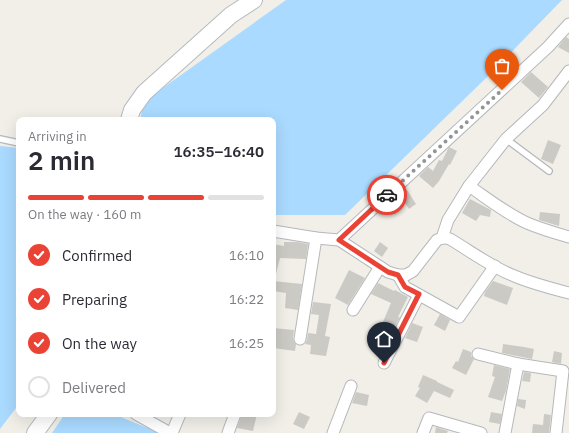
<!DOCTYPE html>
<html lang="en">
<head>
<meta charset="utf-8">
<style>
  :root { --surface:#fff; --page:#f2f2f3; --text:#2b2b33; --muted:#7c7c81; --line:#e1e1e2; --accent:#ea4335 }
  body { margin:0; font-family:"IBM Plex Sans",sans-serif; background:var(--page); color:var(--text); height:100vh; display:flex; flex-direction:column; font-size:15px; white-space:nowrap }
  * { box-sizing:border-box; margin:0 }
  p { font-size:13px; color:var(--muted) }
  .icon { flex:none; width:22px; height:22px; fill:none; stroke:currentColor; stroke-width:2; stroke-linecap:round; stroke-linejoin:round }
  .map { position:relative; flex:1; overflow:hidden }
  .side { position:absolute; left:16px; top:117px; width:260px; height:300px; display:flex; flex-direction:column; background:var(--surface); border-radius:8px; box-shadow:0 4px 16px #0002 }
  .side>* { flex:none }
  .pin { position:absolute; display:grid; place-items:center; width:34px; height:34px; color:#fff; margin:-41px -17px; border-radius:50% 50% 50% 0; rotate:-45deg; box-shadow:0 0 4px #0007 }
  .pin .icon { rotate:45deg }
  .courier { position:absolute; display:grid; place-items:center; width:40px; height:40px; margin:-20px; border:3px solid #ea4335; border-radius:50%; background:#fff; color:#222; box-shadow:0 1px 5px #0007 }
  .head em { font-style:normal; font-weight:600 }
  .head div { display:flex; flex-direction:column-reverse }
  .head { display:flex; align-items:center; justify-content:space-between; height:68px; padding:0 12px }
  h1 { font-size:26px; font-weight:600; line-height:30px }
  .bar { display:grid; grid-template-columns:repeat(4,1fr); gap:6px 4px; align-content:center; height:48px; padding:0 12px }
  .bar i { height:5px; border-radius:3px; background:var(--line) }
  .bar .on { background:var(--accent) }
  .bar p { grid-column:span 4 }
  ol { padding:0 12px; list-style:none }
  li { display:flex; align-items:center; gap:12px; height:44px }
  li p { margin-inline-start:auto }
  li .icon { padding:4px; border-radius:50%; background:var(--accent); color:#fff; stroke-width:4 }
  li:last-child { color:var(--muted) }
  li i { width:22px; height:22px; border:2px solid var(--line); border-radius:50% }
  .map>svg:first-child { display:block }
</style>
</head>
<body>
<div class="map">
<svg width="569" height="433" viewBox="0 0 569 433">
  <rect width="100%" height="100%" fill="#f1efe8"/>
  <g fill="#aadaff">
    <polygon points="286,0 562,0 485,79 345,215 273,215 273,120 140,120 142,111 153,95"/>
    <polygon points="0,146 19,148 19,404 0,429"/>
    <polygon points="65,414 118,414 123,418 160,433 52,433"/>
  </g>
  <g fill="#cccac5">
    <polygon points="566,37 569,39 569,53 558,47"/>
    <polygon points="531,72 548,87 539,98 521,82"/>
    <polygon points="548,140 561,145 553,164 541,159"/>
    <polygon points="449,147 457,151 450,165 449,164 439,181 433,188 419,176 428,167 433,171 439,160 442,161"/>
    <polygon points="407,190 416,204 409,209 400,195"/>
    <polygon points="470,199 491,210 490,217 480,215 476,221 462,213"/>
    <polygon points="540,212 560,214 559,226 539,220"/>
    <polygon points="284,242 298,242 308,244 306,259 280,258 276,274 273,274 273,244 284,246"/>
    <polygon points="380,242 388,248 382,257 374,251"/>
    <polygon points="349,270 365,278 348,305 335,298"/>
    <polygon points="273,281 302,284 298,310 285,308 286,293 273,291"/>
    <polygon points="493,281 513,288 507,305 484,296 485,292"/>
    <polygon points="378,283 394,291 395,290 408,297 398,317 400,317 394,328 392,328 385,345 372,340 376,330 379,331 391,303 371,294"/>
    <polygon points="313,302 331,304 325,336 330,337 326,356 310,354 311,345 305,344 307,340 308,333 316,334 319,315 311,314"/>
    <polygon points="440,314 450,320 445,331 434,325"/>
    <polygon points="412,323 423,327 417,342 405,338"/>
    <polygon points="273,328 294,330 293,338 294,342 296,344 295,351 273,348"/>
    <polygon points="503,344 524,347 534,349 532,359 502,353"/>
    <polygon points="463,349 471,352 471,356 474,359 466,375 452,368 456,361 458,362"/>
    <polygon points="554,351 562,353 561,364 552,362"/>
    <polygon points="494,365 510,369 506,391 502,401 488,397 495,377 492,376"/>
    <polygon points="524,372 531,373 530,382 522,381"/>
    <polygon points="423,375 437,381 437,382 454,390 450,398 434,391 427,403 415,396 420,388 418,387"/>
    <polygon points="356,392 369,395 367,406 352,403"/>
    <polygon points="518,399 526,400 525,409 517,406"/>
    <polygon points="299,412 310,417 304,429 293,424"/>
    <polygon points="491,412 502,414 500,424 489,422"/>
    <polygon points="242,414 257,414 253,431 237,428"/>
    <polygon points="544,414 551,415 549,433 532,433 533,424 543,425"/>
    <polygon points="436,427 448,431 447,433 435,433"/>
  </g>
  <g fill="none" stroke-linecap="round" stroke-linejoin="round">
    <g stroke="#b5b8bc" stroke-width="8">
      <g id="lane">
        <polyline points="0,139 19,143"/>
        <polyline points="506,139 549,171"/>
      </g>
    </g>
    <g stroke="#b5b8bc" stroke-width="13">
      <g id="street">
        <path d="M469,186C488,199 507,214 527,223C541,229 555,233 569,237"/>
        <path d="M273,231L316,238L339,240L388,272L398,275H406L413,271L437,240C442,238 445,237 450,239C470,251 490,266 512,275C530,283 550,288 569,293"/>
        <polyline points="442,238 448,220 469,186 506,139 543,105 569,71"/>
        <polyline points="339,240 548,47 569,24"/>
        <polyline points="398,275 405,287 459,317 495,266"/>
        <polyline points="353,310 380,267"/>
        <polyline points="300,339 316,238"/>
        <polyline points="478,354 518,364 563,371 556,433"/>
        <polyline points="384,363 419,295"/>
        <polyline points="136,414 170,433"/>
        <polyline points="172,433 180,414"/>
        <polyline points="228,433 235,414"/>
        <polyline points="333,433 351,386"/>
        <polyline points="423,433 429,418 481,433"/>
        <polyline points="505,433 518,364"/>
      </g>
    </g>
    <g stroke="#b6babf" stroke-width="18">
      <g id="secondary">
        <polyline points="129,120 132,110 144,93 231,15 254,0"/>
        <polyline points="35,433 49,414"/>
      </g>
    </g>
    <use href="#lane" stroke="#fff" stroke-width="5.5"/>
    <use href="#street" stroke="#fff" stroke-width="11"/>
    <use href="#secondary" stroke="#fff" stroke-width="16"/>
  </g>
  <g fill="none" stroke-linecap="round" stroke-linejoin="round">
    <polyline stroke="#929495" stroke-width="4" stroke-dasharray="0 7.2" points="387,195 502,90"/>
    <polyline stroke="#ea4335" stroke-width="5" points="384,363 419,294 405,287 398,275 388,272 339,240 387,195"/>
  </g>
</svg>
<div class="pin" style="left:502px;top:90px;background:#ea580c"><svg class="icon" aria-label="bag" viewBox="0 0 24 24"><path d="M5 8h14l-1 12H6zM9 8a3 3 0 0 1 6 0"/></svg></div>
<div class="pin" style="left:384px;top:363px;background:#1f2937"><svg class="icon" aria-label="home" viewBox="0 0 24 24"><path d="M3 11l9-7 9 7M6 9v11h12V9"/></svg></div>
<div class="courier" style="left:387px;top:195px"><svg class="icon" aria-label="car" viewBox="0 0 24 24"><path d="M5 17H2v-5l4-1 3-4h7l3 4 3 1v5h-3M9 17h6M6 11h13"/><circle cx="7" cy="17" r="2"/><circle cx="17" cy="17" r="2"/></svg></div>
<section class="side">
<div class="head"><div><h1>2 min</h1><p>Arriving in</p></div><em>16:35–16:40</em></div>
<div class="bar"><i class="on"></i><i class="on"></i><i class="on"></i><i></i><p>On the way · 160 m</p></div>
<ol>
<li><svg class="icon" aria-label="check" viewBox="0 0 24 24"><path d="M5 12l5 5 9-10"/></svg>Confirmed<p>16:10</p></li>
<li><svg class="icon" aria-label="check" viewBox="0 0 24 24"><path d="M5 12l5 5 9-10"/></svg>Preparing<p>16:22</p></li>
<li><svg class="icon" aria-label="check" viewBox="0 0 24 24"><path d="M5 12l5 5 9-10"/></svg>On the way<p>16:25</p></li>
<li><i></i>Delivered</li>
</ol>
</section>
</div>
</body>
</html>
